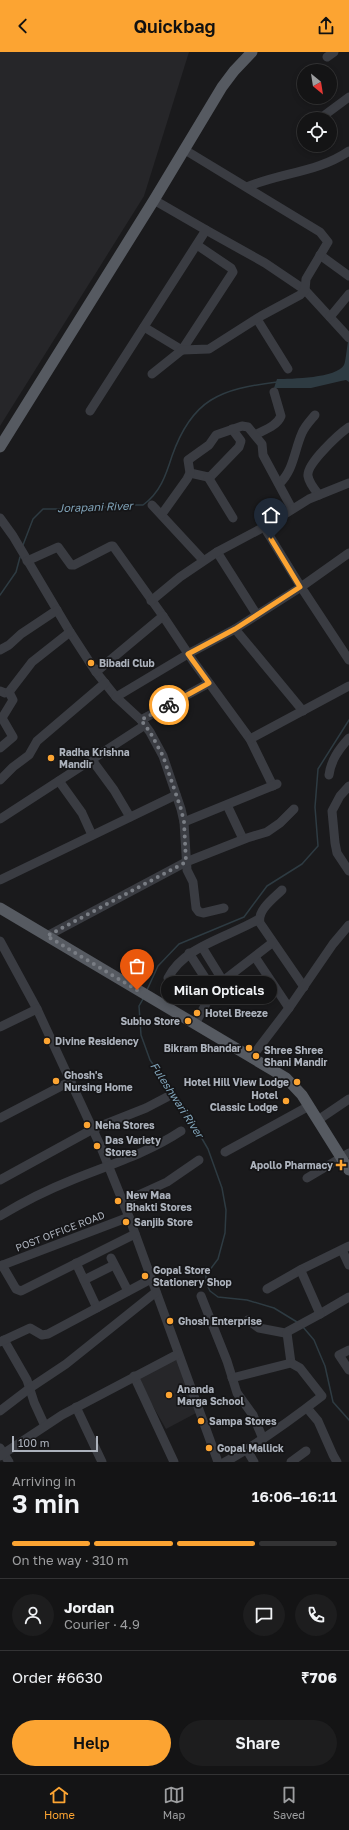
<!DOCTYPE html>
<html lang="en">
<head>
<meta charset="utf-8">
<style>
  :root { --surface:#141415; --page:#1d1d1e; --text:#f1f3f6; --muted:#9d9ea0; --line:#333334; --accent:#fca432 }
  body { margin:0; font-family:"Golos Text",sans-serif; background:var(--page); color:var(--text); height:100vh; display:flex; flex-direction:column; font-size:15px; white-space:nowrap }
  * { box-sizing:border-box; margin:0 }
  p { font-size:13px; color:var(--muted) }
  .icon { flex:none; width:22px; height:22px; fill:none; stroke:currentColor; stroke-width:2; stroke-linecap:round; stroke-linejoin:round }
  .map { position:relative; height:1410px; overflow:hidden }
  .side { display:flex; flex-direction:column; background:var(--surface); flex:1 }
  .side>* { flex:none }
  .needle { width:26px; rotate:150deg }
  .fabs { position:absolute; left:297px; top:12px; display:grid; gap:8px }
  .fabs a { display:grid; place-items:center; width:40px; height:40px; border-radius:50%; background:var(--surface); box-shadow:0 2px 6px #0003,0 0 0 1px var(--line); font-size:20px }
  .scale { position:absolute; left:12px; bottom:10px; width:86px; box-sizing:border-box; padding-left:4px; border:2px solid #acb2bc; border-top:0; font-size:11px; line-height:14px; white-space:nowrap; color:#acb2bc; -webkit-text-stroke:3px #151517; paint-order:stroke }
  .pin { position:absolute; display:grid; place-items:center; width:34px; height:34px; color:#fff; margin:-41px -17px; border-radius:50% 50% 50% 0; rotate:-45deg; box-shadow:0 0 4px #0007 }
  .pin .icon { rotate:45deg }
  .courier { position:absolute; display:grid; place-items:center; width:40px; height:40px; margin:-20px; border:3px solid #fca432; border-radius:50%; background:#fff; color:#222; box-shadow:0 1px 5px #0007 }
  .bubble { position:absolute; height:28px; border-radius:14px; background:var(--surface); box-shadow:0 2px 6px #0003,0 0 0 1px var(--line); font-size:13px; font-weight:600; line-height:28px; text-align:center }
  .head em { font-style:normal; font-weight:600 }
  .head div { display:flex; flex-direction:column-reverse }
  .head { display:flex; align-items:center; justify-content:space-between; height:68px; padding:0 12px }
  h1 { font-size:26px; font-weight:600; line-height:30px }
  .bar { display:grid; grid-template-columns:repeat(4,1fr); gap:6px 4px; align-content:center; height:48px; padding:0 12px }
  .bar i { height:5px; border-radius:3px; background:var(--line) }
  .bar .on { background:var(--accent) }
  .bar p { grid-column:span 4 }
  .line { display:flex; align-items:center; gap:10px; padding:0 12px; border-top:1px solid var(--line) }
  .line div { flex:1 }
  .round { display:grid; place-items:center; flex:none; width:42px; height:42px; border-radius:21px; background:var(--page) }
  .button { display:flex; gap:8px; margin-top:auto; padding:8px 12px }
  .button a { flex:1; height:46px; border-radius:24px; background:var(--accent); color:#111; font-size:16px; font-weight:600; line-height:46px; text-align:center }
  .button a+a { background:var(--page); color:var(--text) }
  header { display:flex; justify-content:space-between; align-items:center; height:52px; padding:0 12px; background:var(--accent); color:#111; font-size:18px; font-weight:600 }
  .tab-bar { display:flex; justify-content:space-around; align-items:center; height:56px; border-top:1px solid var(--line); background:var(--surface); font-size:11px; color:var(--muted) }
  .tab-bar a { display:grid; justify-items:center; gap:2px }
  .tab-bar .on { color:var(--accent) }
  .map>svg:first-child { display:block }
</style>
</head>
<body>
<header><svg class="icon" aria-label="back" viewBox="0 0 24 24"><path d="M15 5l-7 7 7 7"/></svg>Quickbag<svg class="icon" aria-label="share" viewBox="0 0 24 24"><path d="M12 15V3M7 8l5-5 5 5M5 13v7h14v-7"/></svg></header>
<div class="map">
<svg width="349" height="1410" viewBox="0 0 349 1410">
  <rect width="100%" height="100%" fill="#1a1a1c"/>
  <g fill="#262629">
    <polygon points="0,0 189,0 144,144 0,374"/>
    <polygon points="177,1306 198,1360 166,1377 137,1326"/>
  </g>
  <path fill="#2e3b42" d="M349,285V330L346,328L341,329L311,336H274L277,327C291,327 337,326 344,313C346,309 347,292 349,285Z"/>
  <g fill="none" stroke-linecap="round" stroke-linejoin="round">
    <g stroke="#2e3b42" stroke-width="1.5">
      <path d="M23,493L33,467L43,457H89L124,453H143C160,441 166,423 172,404C192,347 220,337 277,330"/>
      <polyline points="0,543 16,520 20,505"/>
      <polyline points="147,938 158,914 179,892 244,865 267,834 302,812 318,794 315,755 318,717 349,668"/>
      <polyline points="143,947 139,954 141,983 150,1008 186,1059 208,1097 222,1136 226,1158 225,1181 218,1207 206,1223 206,1231 210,1239 218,1245 247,1248 274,1256 297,1270"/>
      <polyline points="303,1275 314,1288 319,1300 325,1314 333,1350 349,1368"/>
    </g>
    <g stroke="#3a3c42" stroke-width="9">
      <polyline points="327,5 334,0"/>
      <polyline points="322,65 349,45"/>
      <path d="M247,135C280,121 319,120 349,99"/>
      <polyline points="206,178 265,211 305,238 349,286"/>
      <polyline points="320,203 349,224"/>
      <polyline points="330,265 349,242"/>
      <polyline points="257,267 288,317"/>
      <polyline points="144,275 182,298 233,220 231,216 197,193"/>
      <polyline points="152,322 182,298 209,297 261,264 300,243 305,238 306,227 328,190 320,180 185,98"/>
      <polyline points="90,359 206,178 154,148"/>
      <path d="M255,383C264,378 277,374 281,364L274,340"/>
      <polyline points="190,421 208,425 211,424 239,395 241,389 232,377"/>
      <polyline points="208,425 233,466"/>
      <path d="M279,432C294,418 294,399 302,381C305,374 310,369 315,363"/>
      <path d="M319,443C315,438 309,431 308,424C306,412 339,382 349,375"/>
      <polyline points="152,453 203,508"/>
      <polyline points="162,462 187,427 190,421 188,408 209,393 216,383 242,374 248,375 262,392 263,403 292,457"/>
      <polyline points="0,466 13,484 70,580 96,620 116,645 141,668 150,680 163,704 181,757 184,770 187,818 193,830 196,856 199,860 203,861 224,856"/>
      <polyline points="264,475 301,535 349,608"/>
      <polyline points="217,500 257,563"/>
      <polyline points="27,509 58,495 71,513 74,513 111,494 113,494 163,564 193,609 250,687 273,734"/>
      <polyline points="151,549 180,525 217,500 264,475 309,447 349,431"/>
      <polyline points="235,577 303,659"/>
      <polyline points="0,598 9,593 21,582 57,558"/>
      <polyline points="96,620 163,564"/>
      <polyline points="0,639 5,641 9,640 32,610 70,580"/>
      <polyline points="116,645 188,602 235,577 301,535 349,501"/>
      <polyline points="141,668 209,631"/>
      <polyline points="250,687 349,634"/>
      <polyline points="0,696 13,685 2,666 13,648 9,640"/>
      <polyline points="92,708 114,738 130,765"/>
      <path d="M329,723C331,708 339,697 349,686"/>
      <polyline points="0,728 13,715 29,703 37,689 105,631"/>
      <polyline points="59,729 82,761 92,783"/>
      <polyline points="349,734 340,744 332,759 335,791 337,801 349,819"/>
      <polyline points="227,753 243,787"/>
      <polyline points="0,767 145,673"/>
      <polyline points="184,770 277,732"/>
      <polyline points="0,828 176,743"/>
      <path d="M282,838C274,846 257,858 260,871L304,935"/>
      <polyline points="47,884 186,810 247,786 267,780 280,771 294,757"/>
      <polyline points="0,889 37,957 100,1093 129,1165 218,1410"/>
      <polyline points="202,895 223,929"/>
      <polyline points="189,901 213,938"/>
      <polyline points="255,905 289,956"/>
      <path d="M168,926C184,894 229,885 259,867"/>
      <polyline points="195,972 215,935 272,891"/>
      <polyline points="0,975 37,957"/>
      <polyline points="251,1006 289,956 333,892 349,873"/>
      <polyline points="0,1066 71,1029"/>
      <polyline points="318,1068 349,1047"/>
      <polyline points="225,1100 309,1054"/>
      <polyline points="307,1126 349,1101"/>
      <polyline points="0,1128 93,1077 146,1056 167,1045"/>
      <polyline points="123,1150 167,1130 199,1108"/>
      <path d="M0,1164C23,1150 47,1138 72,1128C109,1113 148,1101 181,1079"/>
      <polyline points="342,1198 349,1213"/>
      <polyline points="111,1206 128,1239"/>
      <polyline points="76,1211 97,1256"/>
      <polyline points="2,1213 16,1237 21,1239 135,1182"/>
      <polyline points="0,1214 129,1165"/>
      <polyline points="84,1228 114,1213"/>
      <polyline points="267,1237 302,1217 349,1194"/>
      <polyline points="201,1244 227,1309 237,1341 253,1363 263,1387"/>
      <polyline points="320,1262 349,1245"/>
      <polyline points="248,1268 259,1276 285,1281 320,1262 301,1219"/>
      <polyline points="287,1281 291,1311"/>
      <polyline points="4,1288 27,1328 34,1350 45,1374"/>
      <polyline points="0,1290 30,1276 42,1283 48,1282 151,1227"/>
      <polyline points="349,1298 339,1303 349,1318"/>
      <polyline points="134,1324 174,1410"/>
      <polyline points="76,1355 102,1410"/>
      <polyline points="307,1356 318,1369 333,1403 337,1410"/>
      <polyline points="0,1359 30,1336 66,1312 156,1240"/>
      <polyline points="0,1396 9,1410"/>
      <polyline points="247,1398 254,1410"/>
      <polyline points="0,1404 62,1363 178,1302"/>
      <path d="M225,1410C260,1391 291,1368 322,1344L300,1316L291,1311L232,1326"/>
      <polyline points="291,1410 306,1399"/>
    </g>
    <g stroke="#565a61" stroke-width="11">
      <polyline points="0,395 154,148 222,35 234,19 252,0"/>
      <polyline points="0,856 286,1026 302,1043 349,1118"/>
    </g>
  </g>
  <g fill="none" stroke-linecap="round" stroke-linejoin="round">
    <polyline stroke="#797d84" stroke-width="4" stroke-dasharray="0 7.2" points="137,938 47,884 186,810 184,770 181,757 163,704 150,680 141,668 169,653"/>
    <polyline stroke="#fca432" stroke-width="5" points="169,653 209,631 188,602 235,577 300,535 271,487"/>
  </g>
  <g fill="#fca432" stroke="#151517" stroke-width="1.5">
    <circle cx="91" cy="611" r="4"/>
    <circle cx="51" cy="706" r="4"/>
    <circle cx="197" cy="961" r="4"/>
    <circle cx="188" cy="969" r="4"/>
    <circle cx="47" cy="989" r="4"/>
    <circle cx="249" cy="996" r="4"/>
    <circle cx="256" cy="1004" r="4"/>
    <circle cx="56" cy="1029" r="4"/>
    <circle cx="297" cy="1030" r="4"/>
    <circle cx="286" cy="1049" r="4"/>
    <circle cx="87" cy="1073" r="4"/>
    <circle cx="97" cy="1094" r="4"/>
    <path d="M339 1107h4v4h4v4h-4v4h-4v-4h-4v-4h4z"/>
    <circle cx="118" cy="1149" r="4"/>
    <circle cx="126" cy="1170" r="4"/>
    <circle cx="145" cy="1224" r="4"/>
    <circle cx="170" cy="1269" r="4"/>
    <circle cx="169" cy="1343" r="4"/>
    <circle cx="201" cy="1369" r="4"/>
    <circle cx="209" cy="1396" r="4"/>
  </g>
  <g text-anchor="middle" stroke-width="3.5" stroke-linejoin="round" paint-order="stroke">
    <g font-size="10" font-weight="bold" fill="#acb2bc" stroke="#151517" text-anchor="start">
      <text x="99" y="615">Bibadi Club</text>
      <text x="59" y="704">Radha Krishna<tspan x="59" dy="12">Mandir</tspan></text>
      <text x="205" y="965">Hotel Breeze</text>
      <text x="180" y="973" text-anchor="end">Subho Store</text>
      <text x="55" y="993">Divine Residency</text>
      <text x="241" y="1000" text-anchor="end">Bikram Bhandar</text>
      <text x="264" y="1002">Shree Shree<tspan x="264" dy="12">Shani Mandir</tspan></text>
      <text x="64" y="1027">Ghosh's<tspan x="64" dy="12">Nursing Home</tspan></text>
      <text x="289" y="1034" text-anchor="end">Hotel Hill View Lodge</text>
      <text x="278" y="1047" text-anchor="end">Hotel<tspan x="278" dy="12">Classic Lodge</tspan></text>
      <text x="95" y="1077">Neha Stores</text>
      <text x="105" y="1092">Das Variety<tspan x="105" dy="12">Stores</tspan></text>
      <text x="333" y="1117" text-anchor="end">Apollo Pharmacy</text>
      <text x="126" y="1147">New Maa<tspan x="126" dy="12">Bhakti Stores</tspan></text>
      <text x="134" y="1174">Sanjib Store</text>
      <text x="153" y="1222">Gopal Store<tspan x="153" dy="12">Stationery Shop</tspan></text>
      <text x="178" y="1273">Ghosh Enterprise</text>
      <text x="177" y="1341">Ananda<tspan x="177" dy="12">Marga School</tspan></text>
      <text x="209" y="1373">Sampa Stores</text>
      <text x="217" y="1400">Gopal Mallick</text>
    </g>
    <g font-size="10" fill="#acb2bc" stroke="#151517">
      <text transform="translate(60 1179) rotate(-21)" y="4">POST OFFICE ROAD</text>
    </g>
    <g font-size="11" font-style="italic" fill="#81a4b9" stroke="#151517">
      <text transform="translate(95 455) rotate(-2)" y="4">Jorapani River</text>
      <text transform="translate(177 1048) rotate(57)" y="4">Fuleshwari River</text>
    </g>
  </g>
</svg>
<div class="fabs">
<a><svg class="needle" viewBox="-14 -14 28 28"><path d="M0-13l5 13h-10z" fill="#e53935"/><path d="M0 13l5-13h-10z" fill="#9d9ea0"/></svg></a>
<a><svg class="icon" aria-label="locate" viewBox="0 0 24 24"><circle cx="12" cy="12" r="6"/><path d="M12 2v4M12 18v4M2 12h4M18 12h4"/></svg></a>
</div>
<div class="scale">100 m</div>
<div class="pin" style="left:137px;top:938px;background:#ea580c"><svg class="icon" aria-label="bag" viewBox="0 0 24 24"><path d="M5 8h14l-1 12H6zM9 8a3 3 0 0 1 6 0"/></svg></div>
<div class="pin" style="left:271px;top:487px;background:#1f2937"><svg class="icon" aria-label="home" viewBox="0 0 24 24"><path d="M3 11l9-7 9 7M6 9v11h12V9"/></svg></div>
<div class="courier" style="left:169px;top:653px"><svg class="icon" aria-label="bike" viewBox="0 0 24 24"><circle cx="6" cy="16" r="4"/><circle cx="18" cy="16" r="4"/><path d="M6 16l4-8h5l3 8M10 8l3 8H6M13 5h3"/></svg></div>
<div class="bubble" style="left:161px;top:924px;width:116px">Milan Opticals</div>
</div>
<section class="side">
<div class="head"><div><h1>3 min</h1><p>Arriving in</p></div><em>16:06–16:11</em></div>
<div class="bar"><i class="on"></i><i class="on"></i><i class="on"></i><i></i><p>On the way · 310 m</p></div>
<div class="line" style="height:72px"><a class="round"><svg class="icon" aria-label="person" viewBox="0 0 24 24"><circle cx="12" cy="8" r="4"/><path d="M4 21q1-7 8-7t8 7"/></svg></a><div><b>Jordan</b><p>Courier · 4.9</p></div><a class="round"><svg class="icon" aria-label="chat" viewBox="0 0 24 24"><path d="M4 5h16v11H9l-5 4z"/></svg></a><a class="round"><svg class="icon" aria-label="phone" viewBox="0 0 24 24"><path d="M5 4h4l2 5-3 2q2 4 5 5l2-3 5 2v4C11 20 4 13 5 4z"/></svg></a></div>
<div class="line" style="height:52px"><div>Order #6630</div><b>₹706</b></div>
<div class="button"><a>Help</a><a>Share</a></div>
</section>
<nav class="tab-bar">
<a class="on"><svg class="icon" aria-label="home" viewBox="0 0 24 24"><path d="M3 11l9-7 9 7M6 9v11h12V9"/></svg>Home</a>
<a><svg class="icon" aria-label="map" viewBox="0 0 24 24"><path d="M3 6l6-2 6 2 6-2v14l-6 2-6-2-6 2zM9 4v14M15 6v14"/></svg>Map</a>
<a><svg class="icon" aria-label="saved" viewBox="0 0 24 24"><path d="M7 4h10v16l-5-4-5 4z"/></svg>Saved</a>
</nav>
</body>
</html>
